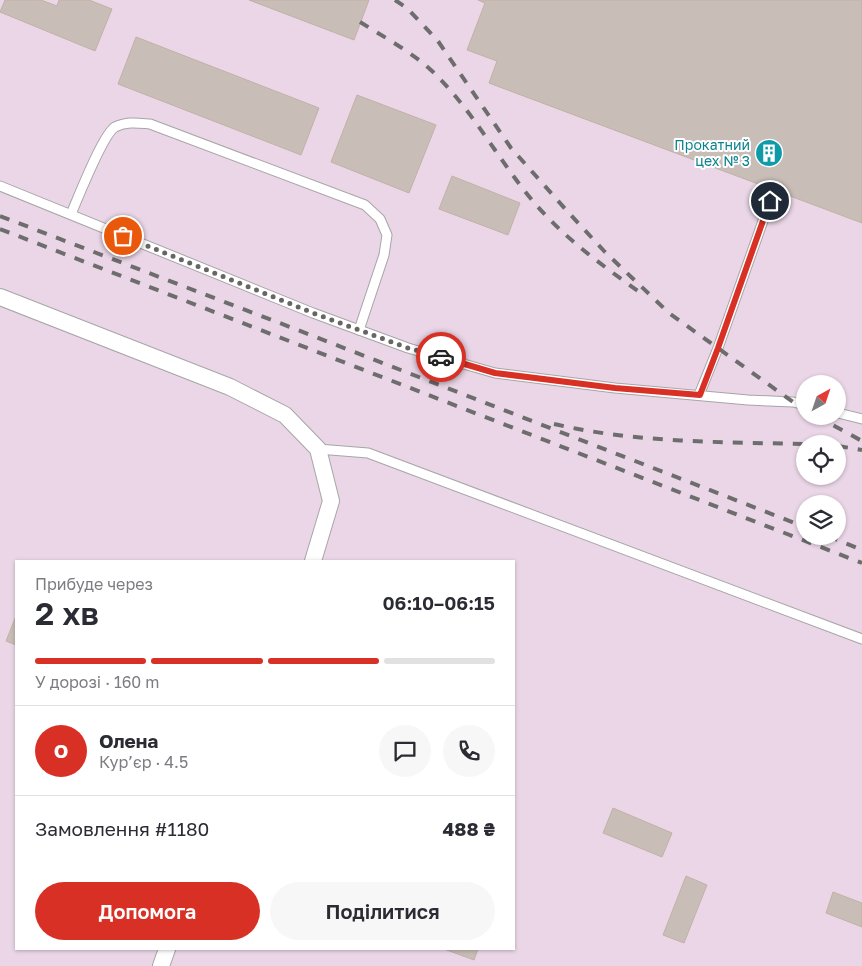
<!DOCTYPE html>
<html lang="uk">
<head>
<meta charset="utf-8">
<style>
  :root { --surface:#fff; --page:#f7f7f7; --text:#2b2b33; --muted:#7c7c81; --line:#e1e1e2; --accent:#d93025 }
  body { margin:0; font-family:"Golos Text",sans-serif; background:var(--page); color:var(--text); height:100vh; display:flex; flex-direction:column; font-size:19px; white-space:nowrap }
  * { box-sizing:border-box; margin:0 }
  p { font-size:16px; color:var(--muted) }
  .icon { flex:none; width:28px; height:28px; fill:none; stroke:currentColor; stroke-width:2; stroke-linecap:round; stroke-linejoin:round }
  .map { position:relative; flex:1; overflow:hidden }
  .details { position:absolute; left:15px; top:560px; width:500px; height:390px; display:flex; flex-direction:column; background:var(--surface); border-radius:0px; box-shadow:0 1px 4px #0004 }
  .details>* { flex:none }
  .needle { width:32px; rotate:40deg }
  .controls { position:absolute; left:796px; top:375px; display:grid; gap:10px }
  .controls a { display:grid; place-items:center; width:50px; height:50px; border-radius:50%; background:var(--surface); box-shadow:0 1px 4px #0004; font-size:25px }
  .pin { position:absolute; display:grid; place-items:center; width:42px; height:42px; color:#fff; margin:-21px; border:2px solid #fff; border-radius:50%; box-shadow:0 1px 5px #0007 }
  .courier { position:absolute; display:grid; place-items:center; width:50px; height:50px; margin:-25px; border:4px solid #d93025; border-radius:50%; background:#fff; color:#222; box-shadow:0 1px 6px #0007 }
  .overview em { font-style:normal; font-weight:600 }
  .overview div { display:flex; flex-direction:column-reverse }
  .overview { display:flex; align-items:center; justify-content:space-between; height:85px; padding:0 20px }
  h1 { font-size:32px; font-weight:600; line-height:38px }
  .bar { display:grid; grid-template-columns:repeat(4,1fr); gap:8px 5px; align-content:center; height:60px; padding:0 20px }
  .bar i { height:6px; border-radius:4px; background:var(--line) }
  .bar .current { background:var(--accent) }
  .bar p { grid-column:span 4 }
  .line { display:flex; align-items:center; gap:12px; padding:0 20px; border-top:1px solid var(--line) }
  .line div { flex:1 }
  .round { display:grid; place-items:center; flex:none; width:52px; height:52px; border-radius:26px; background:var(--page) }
  .primary-button { display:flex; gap:10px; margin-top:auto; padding:10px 20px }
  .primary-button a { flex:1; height:58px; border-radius:30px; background:var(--accent); color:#fff; font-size:20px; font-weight:600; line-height:58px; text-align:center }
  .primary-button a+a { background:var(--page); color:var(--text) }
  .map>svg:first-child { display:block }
</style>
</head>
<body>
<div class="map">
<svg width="862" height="966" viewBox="0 0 862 966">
  <rect width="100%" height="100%" fill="#f0ebe4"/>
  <path fill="#ead6e7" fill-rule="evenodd" d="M0,0H862V966H0ZM805,384H838V416H805ZM805,444H838V476H805ZM805,504H838V536H805ZM16,561H514V949H16Z"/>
  <g fill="#c8bdb7" stroke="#c3b1a6">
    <polygon points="5,0 41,0 57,6 59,0 89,0 112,9 95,51 0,12"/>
    <polygon points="249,0 369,0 354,40"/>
    <polygon points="478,0 862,0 862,223 489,83 497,61 467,50 485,3"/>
    <polygon points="136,37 319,108 301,155 118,84"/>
    <polygon points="357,95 436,125 409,193 331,162"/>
    <polygon points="452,176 520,203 508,235 439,209"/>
    <polygon points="16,616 16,645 6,641"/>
    <polygon points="613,808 672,833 662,857 603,833"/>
    <polygon points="686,876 707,885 684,943 663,935"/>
    <polygon points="833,892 862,903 862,927 826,913"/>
    <polygon points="444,949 478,949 474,960"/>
  </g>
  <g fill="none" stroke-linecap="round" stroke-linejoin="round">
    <g stroke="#a6a6a6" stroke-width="11">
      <g id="lane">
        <polyline points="0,186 313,313 408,348 495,373 615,388 748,400 793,402 805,405"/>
        <path d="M71,214C78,198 103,134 115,127C127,121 138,123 150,124L365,205L380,219L387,235L384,255L359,330"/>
        <polyline points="699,395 718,348 770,201"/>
        <polyline points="838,413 862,419"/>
        <polyline points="318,449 368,453 862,639"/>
      </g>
    </g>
    <g stroke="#a6a6a6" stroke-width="18">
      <g id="street">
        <polyline points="0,297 230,387 285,415 318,449 331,501 313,561"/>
        <polyline points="161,966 167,949"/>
      </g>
    </g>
    <use href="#lane" stroke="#fff" stroke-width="9"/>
    <use href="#street" stroke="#fff" stroke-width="16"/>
    <g stroke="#6d6d6d" stroke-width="4" stroke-dasharray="10 10" stroke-linecap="butt">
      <polyline points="395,0 407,8 438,41 511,148 568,212 605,252 669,313 793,402 805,410"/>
      <path d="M360,22C384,37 413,53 432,71C472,109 497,158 532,200C562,236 600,264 638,291"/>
      <polyline points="0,216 290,327 805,527"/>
      <polyline points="0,229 862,563"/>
      <polyline points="816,416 862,441"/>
      <path d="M554,424C636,443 722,442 805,444"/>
      <polyline points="838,446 862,450"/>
      <polyline points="828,536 862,550"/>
    </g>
  </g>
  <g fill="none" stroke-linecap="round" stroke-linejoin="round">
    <polyline stroke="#686664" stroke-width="5" stroke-dasharray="0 9" points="123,236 313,313 408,348 441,357"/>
    <polyline stroke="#d93025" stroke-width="6" points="441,357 495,373 615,388 700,395 718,348 770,201"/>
  </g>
  <defs>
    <g id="building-disc" transform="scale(1.4375)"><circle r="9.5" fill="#0f9aa8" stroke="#fff"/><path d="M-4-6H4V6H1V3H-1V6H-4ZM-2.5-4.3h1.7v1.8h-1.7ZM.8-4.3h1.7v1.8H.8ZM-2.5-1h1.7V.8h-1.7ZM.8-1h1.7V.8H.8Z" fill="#fff"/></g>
  </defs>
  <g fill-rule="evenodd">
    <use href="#building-disc" x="769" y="153"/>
  </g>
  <g text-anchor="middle" stroke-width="4" stroke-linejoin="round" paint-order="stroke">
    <g font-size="14" fill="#0d838f" stroke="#fff" text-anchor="end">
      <text x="750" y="150">Прокатний<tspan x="750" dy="16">цех № 3</tspan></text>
    </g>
  </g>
</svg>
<div class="controls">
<a><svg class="needle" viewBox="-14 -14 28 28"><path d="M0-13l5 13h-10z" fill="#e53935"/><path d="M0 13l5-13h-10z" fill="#7c7c81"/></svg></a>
<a><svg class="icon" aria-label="locate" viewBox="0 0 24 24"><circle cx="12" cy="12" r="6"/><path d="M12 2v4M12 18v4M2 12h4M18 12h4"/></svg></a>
<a><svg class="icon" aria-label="layers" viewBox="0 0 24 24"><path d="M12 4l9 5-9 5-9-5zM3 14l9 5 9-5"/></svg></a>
</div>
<div class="pin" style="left:123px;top:236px;background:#ea580c"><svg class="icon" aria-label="bag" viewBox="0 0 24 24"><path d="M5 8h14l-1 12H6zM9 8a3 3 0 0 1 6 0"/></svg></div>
<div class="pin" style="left:770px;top:201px;background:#1f2937"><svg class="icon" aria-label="home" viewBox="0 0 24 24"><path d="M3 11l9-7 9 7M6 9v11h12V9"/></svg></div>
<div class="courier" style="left:441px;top:357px"><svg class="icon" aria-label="car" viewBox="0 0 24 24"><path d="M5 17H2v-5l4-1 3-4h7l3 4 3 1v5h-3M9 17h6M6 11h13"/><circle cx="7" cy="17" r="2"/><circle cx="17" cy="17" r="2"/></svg></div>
<section class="details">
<div class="overview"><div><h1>2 хв</h1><p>Прибуде через</p></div><em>06:10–06:15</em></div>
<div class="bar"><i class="current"></i><i class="current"></i><i class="current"></i><i></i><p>У дорозі · 160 m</p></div>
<div class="line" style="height:90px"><b class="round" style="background:var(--accent);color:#fff">О</b><div><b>Олена</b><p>Кур’єр · 4.5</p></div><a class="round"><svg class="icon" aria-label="chat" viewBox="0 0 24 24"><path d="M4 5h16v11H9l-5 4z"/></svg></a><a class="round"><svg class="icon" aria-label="phone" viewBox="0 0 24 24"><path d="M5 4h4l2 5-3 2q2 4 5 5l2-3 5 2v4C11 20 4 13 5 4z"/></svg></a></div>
<div class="line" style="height:65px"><div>Замовлення #1180</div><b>488 ₴</b></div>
<div class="primary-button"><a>Допомога</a><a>Поділитися</a></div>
</section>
</div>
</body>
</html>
